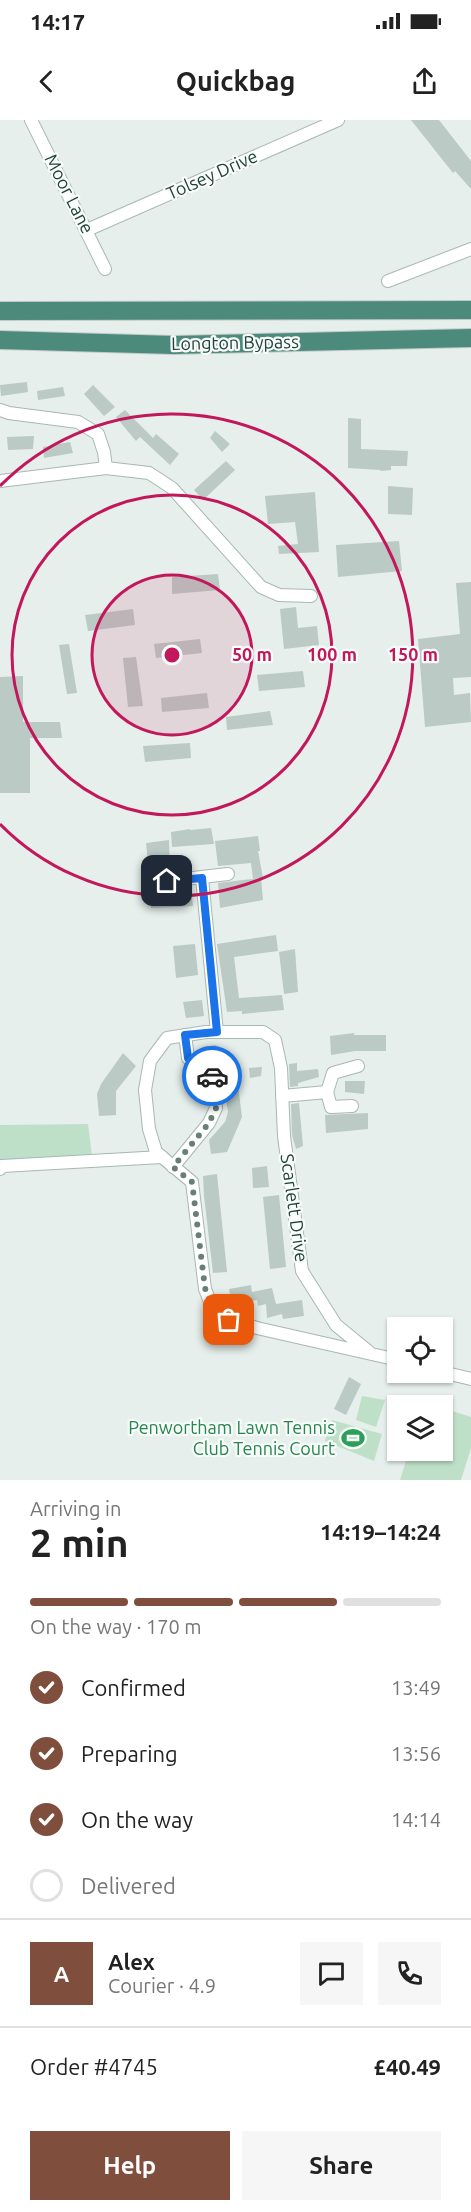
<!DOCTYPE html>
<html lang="en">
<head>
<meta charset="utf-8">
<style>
  :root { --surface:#fff; --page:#f6f6f6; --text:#222; --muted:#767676; --line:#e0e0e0; --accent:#804e3d }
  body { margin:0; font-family:Ubuntu,sans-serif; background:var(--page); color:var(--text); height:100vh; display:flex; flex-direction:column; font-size:22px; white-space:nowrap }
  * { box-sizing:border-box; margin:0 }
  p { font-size:20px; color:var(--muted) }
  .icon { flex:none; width:33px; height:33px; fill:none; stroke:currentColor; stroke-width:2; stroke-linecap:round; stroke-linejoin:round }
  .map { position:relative; height:1360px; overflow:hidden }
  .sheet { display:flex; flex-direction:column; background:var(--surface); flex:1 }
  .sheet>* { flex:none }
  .fabs { position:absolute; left:387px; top:1197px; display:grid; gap:12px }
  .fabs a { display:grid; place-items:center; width:66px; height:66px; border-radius:0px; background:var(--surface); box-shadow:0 2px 4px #0004; font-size:30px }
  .pin { position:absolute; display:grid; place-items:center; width:51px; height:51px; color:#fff; margin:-26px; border-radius:12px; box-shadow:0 3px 9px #0006 }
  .courier { position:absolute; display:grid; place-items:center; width:60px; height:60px; margin:-30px; border:4px solid #1a73e8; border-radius:50%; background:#fff; color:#222; box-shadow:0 2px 8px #0007 }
  .summary em { font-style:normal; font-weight:700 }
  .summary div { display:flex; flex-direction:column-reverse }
  .summary { display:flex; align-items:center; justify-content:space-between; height:102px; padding:0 30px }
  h1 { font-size:39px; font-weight:700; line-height:45px }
  .bar { display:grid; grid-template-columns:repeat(4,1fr); gap:9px 6px; align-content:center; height:72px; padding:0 30px }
  .bar i { height:8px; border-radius:4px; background:var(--line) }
  .bar .selected { background:var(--accent) }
  .bar p { grid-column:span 4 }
  .line { display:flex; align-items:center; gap:15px; padding:0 30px; border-top:2px solid var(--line) }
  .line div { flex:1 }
  .round { display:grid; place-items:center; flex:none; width:63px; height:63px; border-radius:0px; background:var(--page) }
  ol { padding:0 30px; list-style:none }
  li { display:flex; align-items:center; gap:18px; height:66px }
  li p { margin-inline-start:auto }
  li .icon { padding:6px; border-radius:50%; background:var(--accent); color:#fff; stroke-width:4 }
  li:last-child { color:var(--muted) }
  li i { width:33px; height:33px; border:3px solid var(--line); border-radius:50% }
  .action { display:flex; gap:12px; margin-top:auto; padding:12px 30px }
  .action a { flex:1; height:69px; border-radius:0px; background:var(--accent); color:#fff; font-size:24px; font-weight:700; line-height:69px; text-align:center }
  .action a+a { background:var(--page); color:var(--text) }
  .status { display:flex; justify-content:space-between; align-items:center; height:42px; padding:0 30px; background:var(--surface); direction:ltr }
  .status svg { height:16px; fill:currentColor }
  header { display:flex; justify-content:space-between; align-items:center; height:78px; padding:0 30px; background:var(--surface); font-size:27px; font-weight:700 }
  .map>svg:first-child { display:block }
</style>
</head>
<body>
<div class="status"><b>14:17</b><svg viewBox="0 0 49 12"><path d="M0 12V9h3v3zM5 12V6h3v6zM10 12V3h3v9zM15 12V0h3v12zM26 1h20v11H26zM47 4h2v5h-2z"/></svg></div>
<header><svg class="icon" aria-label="back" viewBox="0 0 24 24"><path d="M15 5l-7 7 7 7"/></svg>Quickbag<svg class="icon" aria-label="share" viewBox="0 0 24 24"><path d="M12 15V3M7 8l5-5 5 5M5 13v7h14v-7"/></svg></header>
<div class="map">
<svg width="471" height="1360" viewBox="0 0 471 1360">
  <rect width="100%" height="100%" fill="#e6efeb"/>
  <g fill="#bfe0c8">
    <polygon points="88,1004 92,1036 0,1044 0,1005"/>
    <polygon points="362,1276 385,1280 376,1307 356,1300"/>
    <polygon points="443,1288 471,1297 471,1328 461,1360 400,1360 409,1331 442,1330"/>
    <polygon points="332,1300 382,1314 374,1341 325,1321"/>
  </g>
  <g fill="#bbcac4">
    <polygon points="411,0 439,0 471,41 471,69 455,51 453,53"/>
    <polygon points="27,262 28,272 1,276 0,265"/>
    <polygon points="93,265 115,287 104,296 84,274"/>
    <polygon points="63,267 65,276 38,280 37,271"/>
    <polygon points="125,290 153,318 156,314 179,334 170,345 140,317 136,321 116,297"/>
    <polygon points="348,298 361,299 361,329 408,331 407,346 391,346 391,350 381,351 380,350 348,348"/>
    <polygon points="215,311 230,324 222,332 210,318"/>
    <polygon points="34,316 33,329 8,330 7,317"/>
    <polygon points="70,322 73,333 44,338 43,327"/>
    <polygon points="226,341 235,350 203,380 194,370"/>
    <polygon points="388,366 413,368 412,395 388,394"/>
    <polygon points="315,372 319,432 279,434 278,426 298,424 295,402 268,404 265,376"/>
    <polygon points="399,421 402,451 338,457 336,425"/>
    <polygon points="218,454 220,470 172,474 172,457"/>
    <polygon points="471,462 471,557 453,558 454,575 470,573 471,602 425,607 418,519 460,514 456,463"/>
    <polygon points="296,487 298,508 317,506 319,525 284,529 280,489"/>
    <polygon points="133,489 135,505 88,511 85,495"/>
    <polygon points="200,519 202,533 156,538 154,524"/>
    <polygon points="69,524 77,573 67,574 59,525"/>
    <polygon points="136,537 143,586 128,587 123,538"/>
    <polygon points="303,551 305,567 259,571 257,555"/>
    <polygon points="23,556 23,602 60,602 62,618 30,618 30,673 0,673 0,557"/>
    <polygon points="207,573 209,588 162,592 161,578"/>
    <polygon points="270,591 273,605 227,610 226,597"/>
    <polygon points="190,623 191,638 145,642 143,626"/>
    <polygon points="211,708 214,724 172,727 171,712 190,709 190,710"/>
    <polygon points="258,716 260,731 258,731 263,758 253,759 251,743 218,746 215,721"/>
    <polygon points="169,720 170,751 149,753 146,723"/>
    <polygon points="261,758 263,780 220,788 218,763"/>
    <polygon points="169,770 169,772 191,770 193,786 151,788 150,774"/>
    <polygon points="276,815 278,831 234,837 239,878 282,875 284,890 242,894 242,891 227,892 217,824"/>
    <polygon points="195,824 198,855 176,858 173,826"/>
    <polygon points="295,829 298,872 284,874 279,832"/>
    <polygon points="202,880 204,896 186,898 183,882"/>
    <polygon points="354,913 354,915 386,915 386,931 355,931 331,935 330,916"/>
    <polygon points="216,925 237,957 242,997 227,1032 211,1034 209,1020 225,1002 228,992 223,962 220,955 210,942 203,939 202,927"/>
    <polygon points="123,933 136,946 116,971 116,995 99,996 97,974 101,964"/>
    <polygon points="297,943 297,951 318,949 319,957 298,963 298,966 290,967 289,944"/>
    <polygon points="262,947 261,956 250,958 249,948"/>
    <polygon points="345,961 365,961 364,974 345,972"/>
    <polygon points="299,983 303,1026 296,1029 292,1015 291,984"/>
    <polygon points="368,993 368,1009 326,1013 325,995"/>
    <polygon points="267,1046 269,1067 253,1068 252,1048"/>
    <polygon points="217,1054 227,1152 213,1153 204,1076 203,1056"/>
    <polygon points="279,1075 286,1147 270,1149 263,1077"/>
    <polygon points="251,1165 252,1172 272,1168 276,1184 302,1180 304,1196 283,1199 282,1194 267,1198 266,1184 258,1186 257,1180 232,1185 229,1169"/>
    <polygon points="349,1257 361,1264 346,1295 334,1289"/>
  </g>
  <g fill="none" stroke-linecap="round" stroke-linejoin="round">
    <g stroke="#a8b8b2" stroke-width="14">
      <g id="minor">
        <polyline points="31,0 105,149"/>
        <polyline points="87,110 338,0"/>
        <polyline points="388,161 471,129"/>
        <polyline points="0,290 9,293 78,302 98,314 104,332 106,348"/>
        <polyline points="0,361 106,348 149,353 172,368 261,467 279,475 311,476"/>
        <polyline points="202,758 217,912"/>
        <polyline points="167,761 228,754"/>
        <polyline points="327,972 333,953 358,946"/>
        <polyline points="282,976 327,972 331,987 352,986"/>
        <polyline points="173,1047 209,1003 216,988 212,957 188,938 185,915"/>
        <polyline points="0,1049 2,1046 162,1037"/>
        <polyline points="369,1232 336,1205 302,1151 284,1016 281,948 275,920 263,912 206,912 167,918 150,941 145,970 149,1009 156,1032 192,1062 205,1169 212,1187 229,1200 257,1208 398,1240"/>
        <polyline points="442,1252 471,1259"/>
      </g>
    </g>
    <g stroke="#c2cac8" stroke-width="20">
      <g id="trunk">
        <polyline points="0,191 471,190"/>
        <polyline points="0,220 174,225 471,218"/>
      </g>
    </g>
    <use href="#minor" stroke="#fff" stroke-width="12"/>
    <use href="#trunk" stroke="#4c8a7c" stroke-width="18"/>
  </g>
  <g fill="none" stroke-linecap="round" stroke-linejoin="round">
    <polyline stroke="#687f78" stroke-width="6" stroke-dasharray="0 10.8" points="212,956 216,988 209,1003 173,1047 192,1062 205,1168 212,1187 229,1200"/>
    <polyline stroke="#1a73e8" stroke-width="8" points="167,761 202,758 217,912 185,915 188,938 212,956"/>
  </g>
  <circle cx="172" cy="535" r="80" fill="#c2185b" fill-opacity=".12"/>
  <g fill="none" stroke="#c2185b" stroke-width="3">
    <circle cx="172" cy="535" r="80"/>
    <circle cx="172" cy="535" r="160"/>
    <path d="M0 366A241 241 0 1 1 0 704"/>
  </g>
  <defs>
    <g id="stadium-bare" transform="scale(1.8)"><path d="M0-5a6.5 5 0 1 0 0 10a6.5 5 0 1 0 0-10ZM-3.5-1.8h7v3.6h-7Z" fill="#2e9e5b" stroke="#f7fbf9" stroke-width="2.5" paint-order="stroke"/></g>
  </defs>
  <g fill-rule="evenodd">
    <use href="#stadium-bare" x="353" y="1318"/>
  </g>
  <g text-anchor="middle" stroke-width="4.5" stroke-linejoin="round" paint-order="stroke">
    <g font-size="18" fill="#24423a" stroke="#f7fbf9">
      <text transform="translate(212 55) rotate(-24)" y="6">Tolsey Drive</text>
      <text transform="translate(69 74) rotate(63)" y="6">Moor Lane</text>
      <text transform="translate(235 223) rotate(-1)" y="6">Longton Bypass</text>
      <text transform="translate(294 1088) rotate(82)" y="6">Scarlett Drive</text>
    </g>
    <g font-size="18" fill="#27864d" stroke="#f7fbf9" text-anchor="end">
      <text x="335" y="1314">Penwortham Lawn Tennis<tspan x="335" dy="21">Club Tennis Court</tspan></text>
    </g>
  </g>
  <circle cx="172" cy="535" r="9" fill="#c2185b" stroke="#f7fbf9" stroke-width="3"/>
  <g font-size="18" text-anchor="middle" font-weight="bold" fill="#c2185b" stroke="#f7fbf9" stroke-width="4.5" stroke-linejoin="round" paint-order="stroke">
    <text x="252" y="541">50 m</text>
    <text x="332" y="541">100 m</text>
    <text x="413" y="541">150 m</text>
  </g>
</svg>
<div class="fabs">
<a><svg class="icon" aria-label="locate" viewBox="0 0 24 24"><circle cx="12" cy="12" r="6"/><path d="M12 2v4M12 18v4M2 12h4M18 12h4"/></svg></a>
<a><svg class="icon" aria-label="layers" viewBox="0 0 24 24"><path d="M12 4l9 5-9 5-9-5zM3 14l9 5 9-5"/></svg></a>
</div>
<div class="pin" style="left:229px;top:1200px;background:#ea580c"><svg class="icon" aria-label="bag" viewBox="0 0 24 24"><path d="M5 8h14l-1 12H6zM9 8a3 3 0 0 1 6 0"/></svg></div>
<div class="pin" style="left:167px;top:761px;background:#1f2937"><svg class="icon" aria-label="home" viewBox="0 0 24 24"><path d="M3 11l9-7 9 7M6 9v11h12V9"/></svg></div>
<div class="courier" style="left:212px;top:956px"><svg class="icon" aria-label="car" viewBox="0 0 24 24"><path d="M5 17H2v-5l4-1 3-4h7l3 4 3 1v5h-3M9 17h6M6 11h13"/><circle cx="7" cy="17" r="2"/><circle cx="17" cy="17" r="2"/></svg></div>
</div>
<section class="sheet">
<div class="summary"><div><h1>2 min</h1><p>Arriving in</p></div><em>14:19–14:24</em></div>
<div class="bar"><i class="selected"></i><i class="selected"></i><i class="selected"></i><i></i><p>On the way · 170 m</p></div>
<ol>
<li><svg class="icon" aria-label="check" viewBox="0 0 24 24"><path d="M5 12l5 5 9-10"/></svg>Confirmed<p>13:49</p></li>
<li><svg class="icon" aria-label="check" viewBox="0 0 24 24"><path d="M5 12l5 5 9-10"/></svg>Preparing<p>13:56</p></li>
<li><svg class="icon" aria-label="check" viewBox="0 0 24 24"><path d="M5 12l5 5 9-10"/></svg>On the way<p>14:14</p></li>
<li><i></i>Delivered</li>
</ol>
<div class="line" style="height:108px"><b class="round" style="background:var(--accent);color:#fff">A</b><div><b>Alex</b><p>Courier · 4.9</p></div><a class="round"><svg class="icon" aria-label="chat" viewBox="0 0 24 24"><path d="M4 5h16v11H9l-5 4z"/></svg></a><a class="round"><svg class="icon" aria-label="phone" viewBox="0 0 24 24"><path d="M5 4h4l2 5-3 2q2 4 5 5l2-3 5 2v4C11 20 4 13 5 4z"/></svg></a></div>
<div class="line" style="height:78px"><div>Order #4745</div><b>£40.49</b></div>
<div class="action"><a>Help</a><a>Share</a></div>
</section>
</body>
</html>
